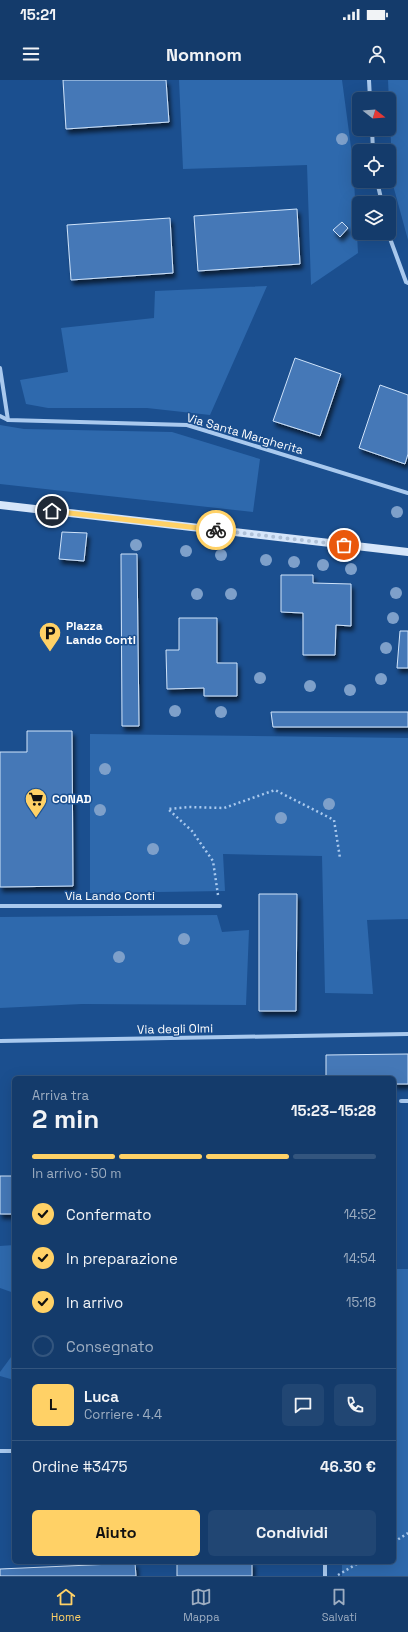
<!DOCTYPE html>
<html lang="it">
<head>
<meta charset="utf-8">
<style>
  :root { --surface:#143b6b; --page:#214673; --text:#f1f3f6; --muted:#9dadc1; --line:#33557e; --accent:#ffd166 }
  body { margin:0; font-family:"Space Grotesk",sans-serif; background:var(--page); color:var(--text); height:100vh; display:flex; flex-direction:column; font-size:15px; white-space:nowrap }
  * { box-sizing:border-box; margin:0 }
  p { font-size:13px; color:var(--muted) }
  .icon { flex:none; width:22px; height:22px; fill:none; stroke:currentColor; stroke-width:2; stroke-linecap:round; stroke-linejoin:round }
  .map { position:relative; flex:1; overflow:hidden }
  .panel { position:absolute; left:12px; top:996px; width:384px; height:488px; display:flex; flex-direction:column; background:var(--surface); border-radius:6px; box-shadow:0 4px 16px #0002,0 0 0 1px var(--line) }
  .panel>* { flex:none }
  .needle { width:26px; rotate:107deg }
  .fabs { position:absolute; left:352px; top:12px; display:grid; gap:8px }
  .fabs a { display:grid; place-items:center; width:44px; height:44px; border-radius:6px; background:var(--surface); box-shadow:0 4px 16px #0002,0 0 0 1px var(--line); font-size:20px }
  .pin { position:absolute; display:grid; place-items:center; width:34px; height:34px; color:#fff; margin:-17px; border:2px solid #fff; border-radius:50%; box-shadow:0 1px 4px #0007 }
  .courier { position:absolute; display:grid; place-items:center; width:40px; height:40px; margin:-20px; border:3px solid #ffd166; border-radius:50%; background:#fff; color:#222; box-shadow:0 1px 5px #0007 }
  .head em { font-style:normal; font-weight:600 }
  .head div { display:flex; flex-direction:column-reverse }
  .head { display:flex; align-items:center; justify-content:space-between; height:68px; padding:0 20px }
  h1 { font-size:26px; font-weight:600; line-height:30px }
  .bar { display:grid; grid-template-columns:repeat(4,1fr); gap:6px 4px; align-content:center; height:48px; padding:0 20px }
  .bar i { height:5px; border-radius:3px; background:var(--line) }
  .bar .current { background:var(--accent) }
  .bar p { grid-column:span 4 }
  .line { display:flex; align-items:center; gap:10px; padding:0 20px; border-top:1px solid var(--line) }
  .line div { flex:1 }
  .round { display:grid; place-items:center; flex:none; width:42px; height:42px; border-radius:6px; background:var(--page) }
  ol { padding:0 20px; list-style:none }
  li { display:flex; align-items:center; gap:12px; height:44px }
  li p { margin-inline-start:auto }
  li .icon { padding:4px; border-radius:50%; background:var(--accent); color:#111; stroke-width:4 }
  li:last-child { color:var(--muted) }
  li i { width:22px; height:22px; border:2px solid var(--line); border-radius:50% }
  .primary-button { display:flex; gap:8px; margin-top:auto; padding:8px 20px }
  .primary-button a { flex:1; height:46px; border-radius:6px; background:var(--accent); color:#111; font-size:16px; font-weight:600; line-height:46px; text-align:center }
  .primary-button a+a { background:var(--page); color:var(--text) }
  .status { display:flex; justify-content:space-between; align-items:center; height:28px; padding:0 20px; background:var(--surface); direction:ltr }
  .status svg { height:11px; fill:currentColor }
  header { display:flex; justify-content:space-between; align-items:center; height:52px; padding:0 20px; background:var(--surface); font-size:18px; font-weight:600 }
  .dock { display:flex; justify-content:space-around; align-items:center; height:56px; border-top:1px solid var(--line); background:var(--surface); font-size:11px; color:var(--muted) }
  .dock a { display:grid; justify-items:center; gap:2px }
  .dock .current { color:var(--accent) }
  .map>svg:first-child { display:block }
</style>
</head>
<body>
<div class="status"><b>15:21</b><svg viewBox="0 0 49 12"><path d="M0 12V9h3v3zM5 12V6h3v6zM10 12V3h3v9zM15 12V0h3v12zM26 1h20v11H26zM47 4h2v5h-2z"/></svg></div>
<header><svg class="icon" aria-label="menu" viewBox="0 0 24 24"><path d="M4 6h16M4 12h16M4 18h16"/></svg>Nomnom<svg class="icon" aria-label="person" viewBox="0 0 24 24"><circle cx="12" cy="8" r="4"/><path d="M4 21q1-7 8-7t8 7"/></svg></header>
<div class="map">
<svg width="408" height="1496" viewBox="0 0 408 1496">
  <defs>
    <filter id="shadow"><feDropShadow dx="2.5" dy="4.5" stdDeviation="2" flood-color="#0009"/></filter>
  </defs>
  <rect width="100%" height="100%" fill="#1b4f8f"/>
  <g fill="#2e69ad">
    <polygon points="179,0 342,0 353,82 358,173 311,205 307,85 183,89"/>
    <polygon points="388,0 408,0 408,160 393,105"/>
    <polygon points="267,206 210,335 147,328 48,328 26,324 20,300 68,292 61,248 154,238 155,211"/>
    <polygon points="0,345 24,349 172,352 260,379 253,432 0,404"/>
    <polygon points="90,654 408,658 408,839 367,840 373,914 325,913 322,776 223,774 225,811 90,813"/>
    <polygon points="217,835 222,852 249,850 246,925 82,924 0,928 0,837"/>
    <polygon points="14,1165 14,1213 0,1208 0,1166"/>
    <polygon points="394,1189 408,1189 408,1496 342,1496 342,1482 394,1482"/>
    <polygon points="14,1273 14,1300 0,1296 0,1292"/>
  </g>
  <g fill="#4478b7" stroke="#cfe3fa" filter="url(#shadow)">
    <polygon points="63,0 166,0 169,42 66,49"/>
    <polygon points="297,129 300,184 198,191 194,136"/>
    <polygon points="170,138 173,193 71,200 67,145"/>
    <polygon points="342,142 348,148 340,157 333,150"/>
    <polygon points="295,278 341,294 320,356 273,341"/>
    <polygon points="380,305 408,315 408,374 405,384 359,368"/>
    <polygon points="62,452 87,453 84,481 59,479"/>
    <polygon points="121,474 137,474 139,646 122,646"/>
    <polygon points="281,495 313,495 313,503 351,504 351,546 336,545 335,575 303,575 303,533 281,532"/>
    <polygon points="179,538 217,538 217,583 237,583 237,616 204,616 204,608 167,609 166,570 179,570"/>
    <polygon points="400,551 408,551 408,588 397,588"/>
    <polygon points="271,632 408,632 408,647 273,647"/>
    <polygon points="27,651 72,651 73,806 0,807 0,672 27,672"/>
    <polygon points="259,814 297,814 296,931 259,931"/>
    <polygon points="408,974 408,1004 394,1004 394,998 326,998 326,975"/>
    <rect x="0" y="1096" width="14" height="38"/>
    <polygon points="202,1482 252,1482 252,1496 177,1496 177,1484 202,1484"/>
    <polygon points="135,1483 136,1496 0,1496 0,1489"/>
  </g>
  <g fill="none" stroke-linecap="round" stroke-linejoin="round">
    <g stroke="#a9c9ee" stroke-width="2.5" stroke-dasharray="2 3" stroke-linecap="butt">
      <polyline points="218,815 213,781 192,751 168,729 189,727 224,728 275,710 334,740 340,778"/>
      <polyline points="394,1462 408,1453"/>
      <polyline points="338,1495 360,1482"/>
    </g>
    <g stroke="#a9c9ee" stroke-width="4">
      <polyline points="369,0 370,19"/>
      <polyline points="372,49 373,71"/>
      <polyline points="377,101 382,123"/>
      <polyline points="388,153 406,202 408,203"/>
      <polyline points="0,288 8,340"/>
      <polyline points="0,336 8,340 187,345 408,413"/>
      <polyline points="0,826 220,826"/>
      <polyline points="0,961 408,954"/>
      <polyline points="401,1021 408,1021"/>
      <polyline points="0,1371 14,1371"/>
      <polyline points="325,1482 325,1496"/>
    </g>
    <polyline stroke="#d6e6fa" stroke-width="8" points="0,425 408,472"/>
  </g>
  <g fill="#7ea0ca">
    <circle cx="342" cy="59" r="6"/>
    <circle cx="397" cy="432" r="6"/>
    <circle cx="136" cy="465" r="6"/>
    <circle cx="186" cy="471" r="6"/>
    <circle cx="221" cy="475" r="6"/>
    <circle cx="266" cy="480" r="6"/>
    <circle cx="294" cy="482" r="6"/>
    <circle cx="323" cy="485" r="6"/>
    <circle cx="351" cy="489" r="6"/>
    <circle cx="396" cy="513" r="6"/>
    <circle cx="197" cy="514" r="6"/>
    <circle cx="231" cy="514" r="6"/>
    <circle cx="393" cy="538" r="6"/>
    <circle cx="386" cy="568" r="6"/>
    <circle cx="260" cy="598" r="6"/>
    <circle cx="381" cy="599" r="6"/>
    <circle cx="310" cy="606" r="6"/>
    <circle cx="350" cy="610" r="6"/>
    <circle cx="175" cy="631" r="6"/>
    <circle cx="221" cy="632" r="6"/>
    <circle cx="105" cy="689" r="6"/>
    <circle cx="329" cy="724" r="6"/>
    <circle cx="100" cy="730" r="6"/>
    <circle cx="281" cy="738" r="6"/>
    <circle cx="153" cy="769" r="6"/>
    <circle cx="184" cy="859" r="6"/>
    <circle cx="119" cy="877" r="6"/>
  </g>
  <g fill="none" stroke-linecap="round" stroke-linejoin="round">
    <polyline stroke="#afc1d8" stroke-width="4" stroke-dasharray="0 7.2" points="216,450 344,465"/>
    <polyline stroke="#ffd166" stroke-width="5" points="52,431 216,450"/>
  </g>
  <defs>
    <g id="parking-pin" transform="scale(1.15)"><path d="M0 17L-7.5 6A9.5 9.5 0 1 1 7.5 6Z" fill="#ffd166" stroke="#1b4f8f"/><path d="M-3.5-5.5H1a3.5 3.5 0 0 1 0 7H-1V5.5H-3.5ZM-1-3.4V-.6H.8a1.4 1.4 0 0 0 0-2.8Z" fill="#111"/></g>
    <g id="supermarket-pin" transform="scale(1.15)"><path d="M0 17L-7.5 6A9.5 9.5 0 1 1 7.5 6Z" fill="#ffd166" stroke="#1b4f8f"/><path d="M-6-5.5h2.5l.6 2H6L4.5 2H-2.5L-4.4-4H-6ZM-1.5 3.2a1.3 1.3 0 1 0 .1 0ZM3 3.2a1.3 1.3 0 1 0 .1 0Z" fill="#111"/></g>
  </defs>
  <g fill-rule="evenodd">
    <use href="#parking-pin" x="50" y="553"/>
    <use href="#supermarket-pin" x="36" y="719"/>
  </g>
  <g text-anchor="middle" stroke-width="3" stroke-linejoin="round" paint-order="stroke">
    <g font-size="12" fill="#fff" stroke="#1b4f8f">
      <text transform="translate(245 354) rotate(16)" y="4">Via Santa Margherita</text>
      <text x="110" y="820">Via Lando Conti</text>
      <text transform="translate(175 949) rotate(-1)" y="4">Via degli Olmi</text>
    </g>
    <g font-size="12" font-weight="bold" fill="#fff" stroke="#1b4f8f" text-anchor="start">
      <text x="66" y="550">Piazza<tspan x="66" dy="14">Lando Conti</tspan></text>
      <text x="52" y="723">CONAD</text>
    </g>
  </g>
</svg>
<div class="fabs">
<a><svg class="needle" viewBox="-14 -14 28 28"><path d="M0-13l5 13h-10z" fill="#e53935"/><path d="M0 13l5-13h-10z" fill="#9dadc1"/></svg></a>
<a><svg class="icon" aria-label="locate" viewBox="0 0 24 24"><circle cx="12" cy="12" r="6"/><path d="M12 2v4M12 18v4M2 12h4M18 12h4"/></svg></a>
<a><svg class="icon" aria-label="layers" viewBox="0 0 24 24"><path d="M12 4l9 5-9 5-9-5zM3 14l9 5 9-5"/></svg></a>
</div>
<div class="pin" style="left:344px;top:465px;background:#ea580c"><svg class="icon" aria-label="bag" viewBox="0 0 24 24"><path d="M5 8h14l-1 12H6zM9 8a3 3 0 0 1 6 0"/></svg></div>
<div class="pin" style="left:52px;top:431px;background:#1f2937"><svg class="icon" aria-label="home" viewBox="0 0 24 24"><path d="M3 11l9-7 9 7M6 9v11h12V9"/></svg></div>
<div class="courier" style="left:216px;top:450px"><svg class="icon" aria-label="bike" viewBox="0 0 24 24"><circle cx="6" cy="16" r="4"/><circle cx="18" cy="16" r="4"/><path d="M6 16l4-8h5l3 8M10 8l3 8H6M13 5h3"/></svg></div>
<section class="panel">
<div class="head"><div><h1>2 min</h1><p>Arriva tra</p></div><em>15:23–15:28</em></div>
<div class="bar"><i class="current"></i><i class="current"></i><i class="current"></i><i></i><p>In arrivo · 50 m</p></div>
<ol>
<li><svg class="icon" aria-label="check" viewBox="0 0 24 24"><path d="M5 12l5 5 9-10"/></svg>Confermato<p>14:52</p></li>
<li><svg class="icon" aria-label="check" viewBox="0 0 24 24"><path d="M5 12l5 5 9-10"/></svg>In preparazione<p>14:54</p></li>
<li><svg class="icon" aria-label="check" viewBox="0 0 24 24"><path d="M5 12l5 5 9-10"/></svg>In arrivo<p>15:18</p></li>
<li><i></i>Consegnato</li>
</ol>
<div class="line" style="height:72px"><b class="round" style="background:var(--accent);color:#111">L</b><div><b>Luca</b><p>Corriere · 4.4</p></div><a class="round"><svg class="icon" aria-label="chat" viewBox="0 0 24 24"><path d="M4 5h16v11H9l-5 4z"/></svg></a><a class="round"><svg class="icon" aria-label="phone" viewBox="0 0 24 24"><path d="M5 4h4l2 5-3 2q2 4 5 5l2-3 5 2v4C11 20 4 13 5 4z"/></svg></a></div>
<div class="line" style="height:52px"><div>Ordine #3475</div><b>46.30 €</b></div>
<div class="primary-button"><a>Aiuto</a><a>Condividi</a></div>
</section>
</div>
<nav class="dock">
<a class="current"><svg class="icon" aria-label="home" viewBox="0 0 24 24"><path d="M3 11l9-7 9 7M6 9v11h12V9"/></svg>Home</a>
<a><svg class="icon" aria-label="map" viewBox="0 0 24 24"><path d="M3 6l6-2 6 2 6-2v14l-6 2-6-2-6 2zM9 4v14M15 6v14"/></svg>Mappa</a>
<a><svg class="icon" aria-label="saved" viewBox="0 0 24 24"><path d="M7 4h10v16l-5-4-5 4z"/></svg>Salvati</a>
</nav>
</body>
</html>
